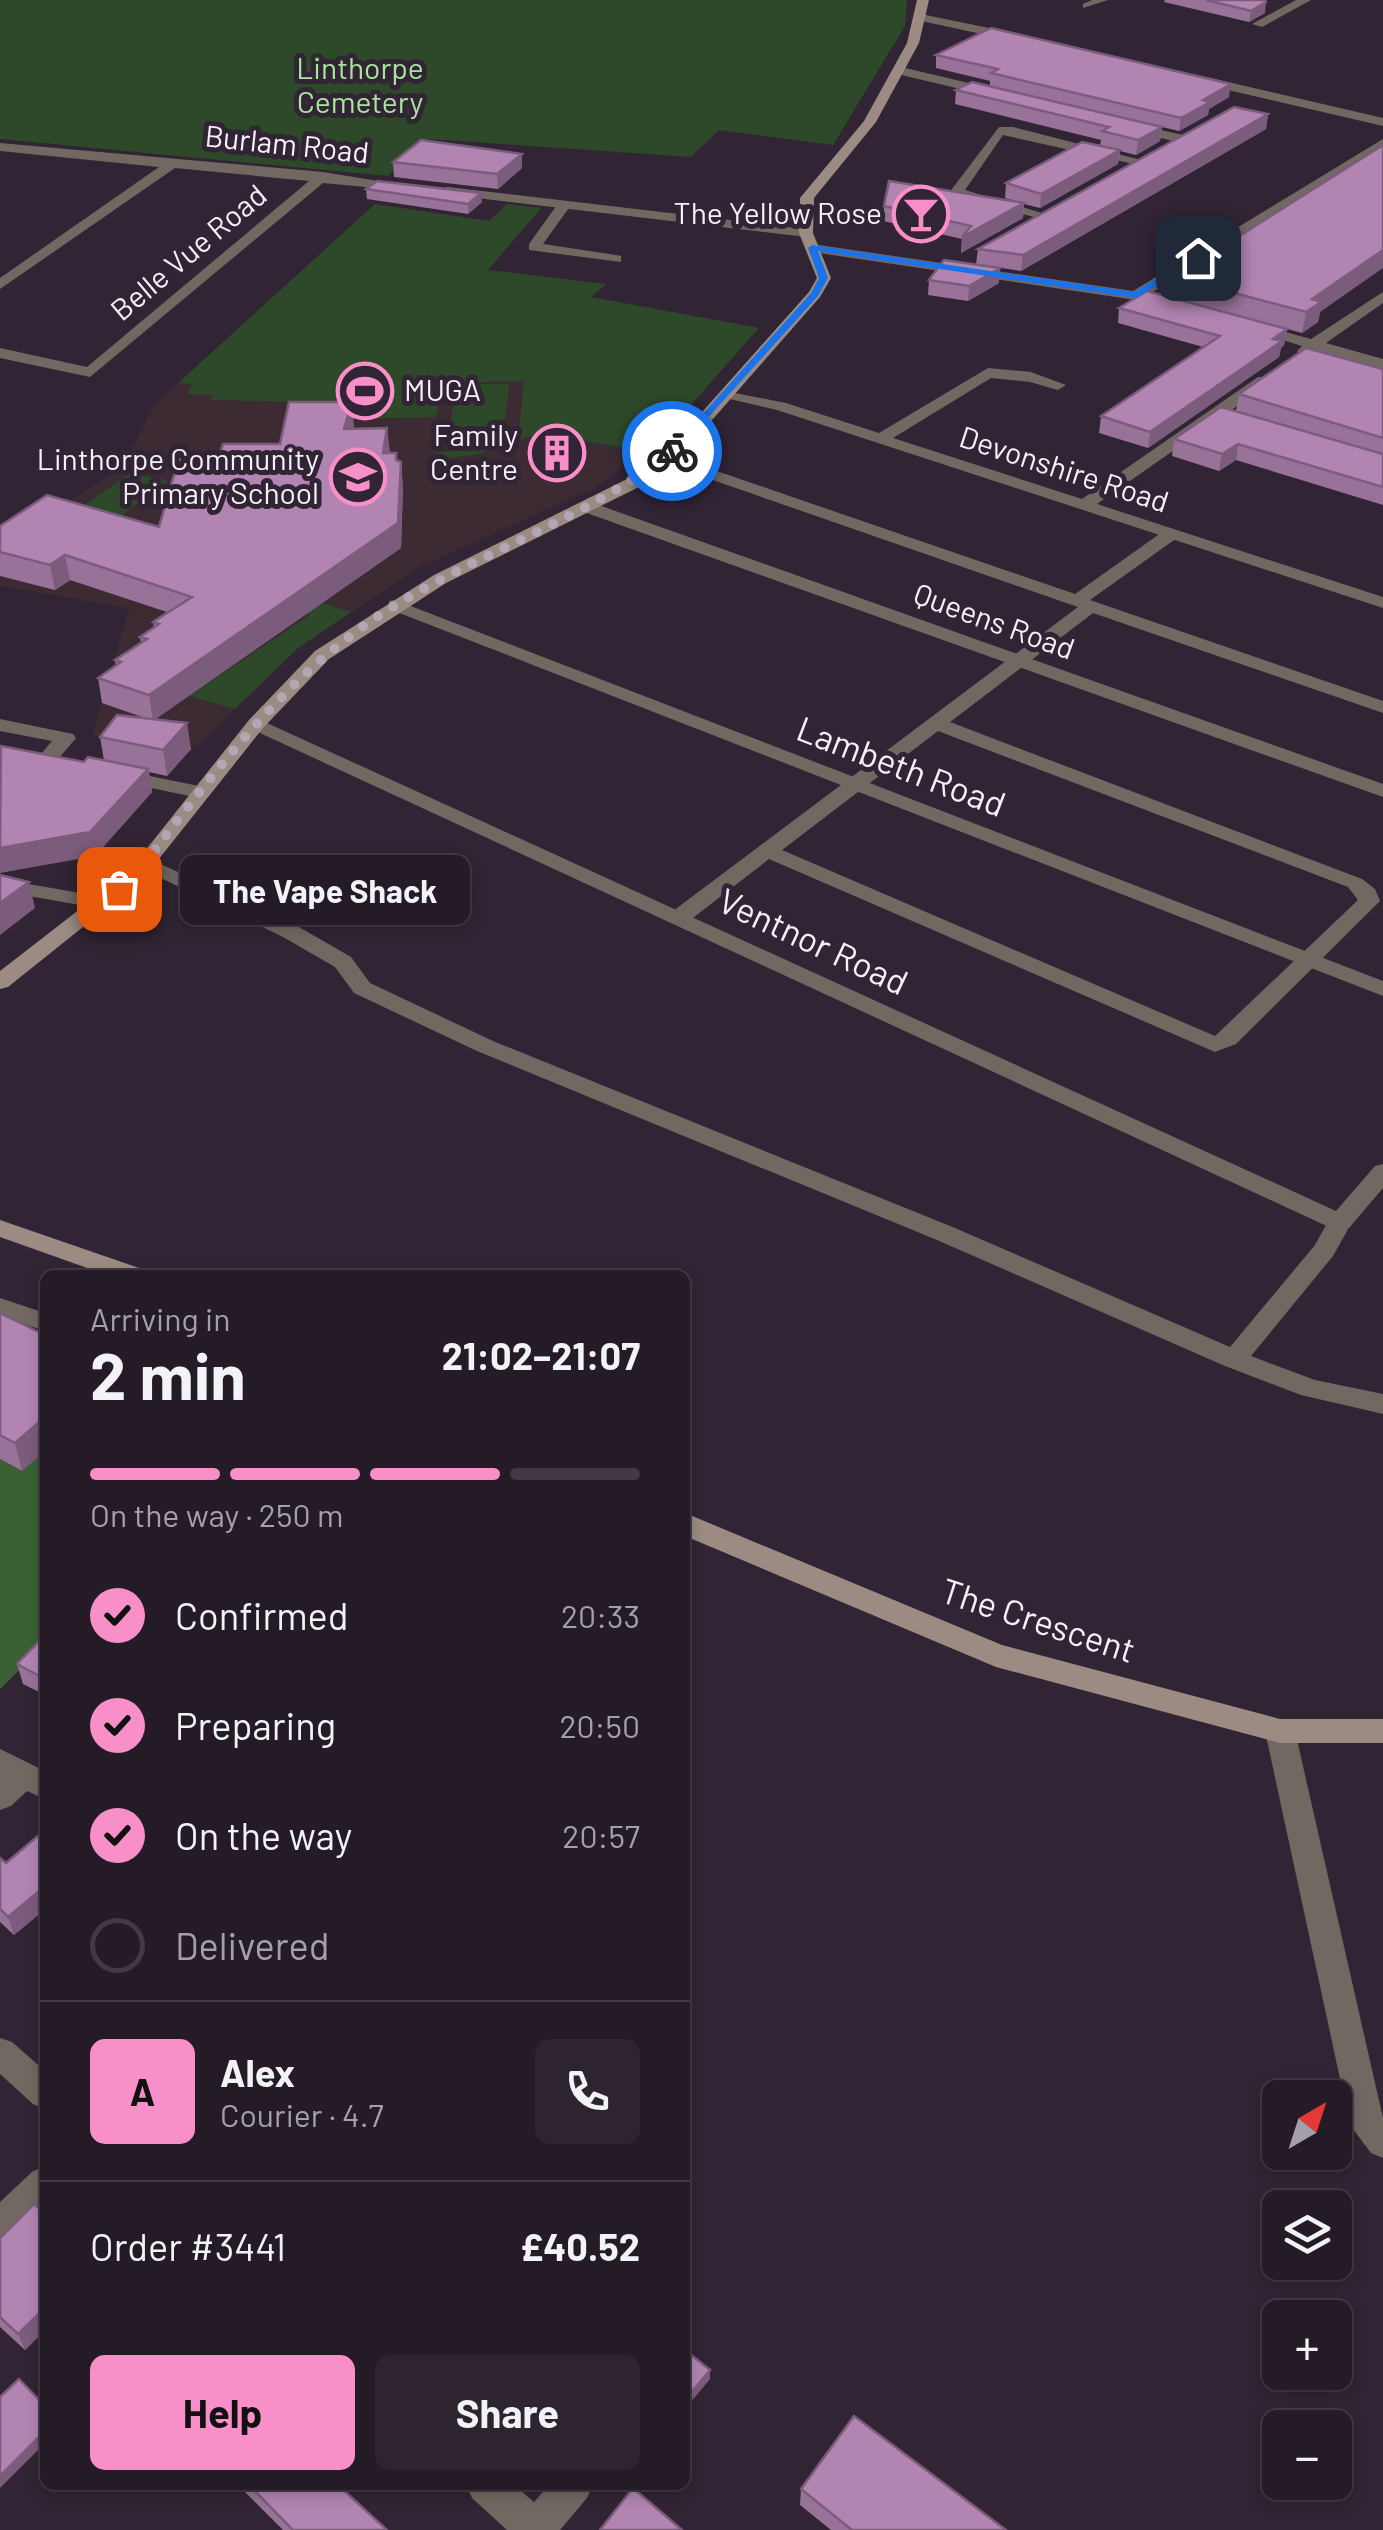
<!DOCTYPE html>
<html lang="en">
<head>
<meta charset="utf-8">
<style>
  :root { --surface:#251b27; --page:#2d242f; --text:#f1f3f6; --muted:#a3a1a7; --line:#423944; --accent:#f98fc9 }
  body { margin:0; font-family:Barlow,sans-serif; background:var(--page); color:var(--text); height:100vh; display:flex; flex-direction:column; font-size:38px; white-space:nowrap }
  * { box-sizing:border-box; margin:0 }
  p { font-size:32px; color:var(--muted) }
  .icon { flex:none; width:55px; height:55px; fill:none; stroke:currentColor; stroke-width:2; stroke-linecap:round; stroke-linejoin:round }
  .map { position:relative; flex:1; overflow:hidden }
  .side { position:absolute; left:40px; top:1270px; width:650px; height:1220px; display:flex; flex-direction:column; background:var(--surface); border-radius:15px; box-shadow:0 5px 15px #0003,0 0 0 2px var(--line) }
  .side>* { flex:none }
  .needle { width:65px; rotate:39deg }
  .controls { position:absolute; left:1262px; top:2080px; display:grid; gap:20px }
  .controls a { display:grid; place-items:center; width:90px; height:90px; border-radius:15px; background:var(--surface); box-shadow:0 5px 15px #0003,0 0 0 2px var(--line); font-size:50px }
  .pin { position:absolute; display:grid; place-items:center; width:85px; height:85px; color:#fff; margin:-42px; border-radius:20px; box-shadow:0 5px 15px #0006 }
  .courier { position:absolute; display:grid; place-items:center; width:100px; height:100px; margin:-50px; border:8px solid #1a73e8; border-radius:50%; background:#fff; color:#222; box-shadow:0 2px 12px #0007 }
  .bubble { position:absolute; height:70px; border-radius:15px; background:var(--surface); box-shadow:0 5px 15px #0003,0 0 0 2px var(--line); font-size:32px; font-weight:700; line-height:70px; text-align:center }
  .head em { font-style:normal; font-weight:700 }
  .head div { display:flex; flex-direction:column-reverse }
  .head { display:flex; align-items:center; justify-content:space-between; height:170px; padding:0 50px }
  h1 { font-size:65px; font-weight:700; line-height:75px }
  .bar { display:grid; grid-template-columns:repeat(4,1fr); gap:15px 10px; align-content:center; height:120px; padding:0 50px }
  .bar i { height:12px; border-radius:8px; background:var(--line) }
  .bar .selected { background:var(--accent) }
  .bar p { grid-column:span 4 }
  .line { display:flex; align-items:center; gap:25px; padding:0 50px; border-top:2px solid var(--line) }
  .line div { flex:1 }
  .round { display:grid; place-items:center; flex:none; width:105px; height:105px; border-radius:15px; background:var(--page) }
  ol { padding:0 50px; list-style:none }
  li { display:flex; align-items:center; gap:30px; height:110px }
  li p { margin-inline-start:auto }
  li .icon { padding:10px; border-radius:50%; background:var(--accent); color:#111; stroke-width:4 }
  li:last-child { color:var(--muted) }
  li i { width:55px; height:55px; border:5px solid var(--line); border-radius:50% }
  .cta { display:flex; gap:20px; margin-top:auto; padding:20px 50px }
  .cta a { flex:1; height:115px; border-radius:15px; background:var(--accent); color:#111; font-size:40px; font-weight:700; line-height:115px; text-align:center }
  .cta a+a { background:var(--page); color:var(--text) }
  .map>svg:first-child { display:block }
</style>
</head>
<body>
<div class="map">
<svg width="1383" height="2530" viewBox="0 0 1383 2530">
  <rect width="100%" height="100%" fill="#312434"/>
  <polygon fill="#3d2b33" points="375,204 489,221 507,204 541,208 488,270 606,284 591,297 759,328 673,425 618,471 595,488 419,567 298,648 196,747 92,735 129,608 0,586 0,548 125,464 154,405"/>
  <g fill="#2e4929">
    <polygon points="0,0 907,0 905,26 833,145 719,130 691,157 429,139 388,176 0,139"/>
    <polygon points="375,204 489,221 507,204 541,208 488,270 606,284 591,297 759,328 673,425 642,451 540,433 478,454 434,460 435,453 470,449 519,432 524,381 442,383 436,417 353,419 297,402 211,400 212,395 188,394 192,384 178,383"/>
    <polygon points="456,384 509,384 504,430 450,430"/>
    <polygon points="130,473 168,481 117,519 78,510"/>
    <polygon points="316,601 351,612 298,648 235,709 189,696 310,615 301,611"/>
  </g>
  <polygon fill="#3a6034" points="45,1451 45,1645 0,1689 0,1459 22,1471"/>
  <g fill="none" stroke-linecap="round" stroke-linejoin="round">
    <g fill="#726862" fill-rule="evenodd">
      <polygon points="999,127 1013,127 1145,161 1138,165 1003,135 965,190 1045,214 1045,220 952,195 952,189"/>
      <polygon points="564,201 571,205 543,244 616,255 621,256 621,262 529,250 529,244 559,202"/>
      <path d="M658,455H670L1075,594L1165,530H1177V538L1090,600L1383,701V713L1093,613L950,722L1362,879L1375,889L1380,901L1236,1044L1215,1052L769,859L689,921H673L670,916L673,911L1078,607L658,461ZM938,731L1348,887L1358,900L1215,1036L782,850Z"/>
      <polygon points="0,719 73,734 76,738 59,758 81,766 71,772 38,765 35,761 52,741 0,731"/>
      <polygon points="120,770 199,786 209,792 199,798 113,780 113,772"/>
      <polygon points="145,857 299,927 351,957 370,983 493,1041 955,1228 1230,1347 1315,1245 1331,1216 1349,1216 1352,1222 1333,1256 1251,1356 1315,1380 1383,1394 1383,1414 1301,1395 1225,1366 937,1240 477,1051 354,993 335,967 283,937 138,867 135,863 138,859"/>
      <polygon points="0,1298 45,1313 45,1331 0,1316"/>
    </g>
    <g fill="#726862" fill-rule="evenodd">
      <polygon points="1092,0 1108,0 1083,8 1083,4"/>
      <polygon points="1296,0 1311,0 1262,27 1252,24"/>
      <polygon points="921,14 1018,34 1024,38 1018,42 917,20"/>
      <polygon points="897,66 998,90 1000,93 994,97 893,73"/>
      <polygon points="1198,75 1383,118 1383,126 1194,82"/>
      <polygon points="1130,123 1183,135 1185,138 1178,142 1125,130 1124,127"/>
      <polygon points="1383,139 1383,149 1148,295 1176,302 1178,305 1171,309 1136,300 812,252 805,248 812,244 1133,291"/>
      <polygon points="0,143 323,172 415,187 408,191 323,183 90,377 0,358 0,348 87,367 309,181 175,168 0,289 0,278 159,167 0,151"/>
      <polygon points="448,187 806,229 813,233 806,237 443,194 443,188"/>
      <polygon points="1383,292 1383,303 1326,343 1383,359 1383,369 1316,350 1300,354 1297,351 1302,346 1245,328 1253,323 1311,339"/>
      <polygon points="988,368 1031,372 1066,385 1058,390 1030,382 991,378 893,438 1082,499 1258,377 1270,377 1270,383 1097,504 1383,597 1383,608 777,410 717,396 725,391 786,403 879,433"/>
      <polygon points="581,503 593,503 1383,784 1383,797 581,511"/>
      <polygon points="395,600 1383,981 1383,996 389,609 389,601"/>
      <polygon points="256,718 1336,1211 1375,1166 1383,1164 1383,1188 1349,1228 1331,1228 249,728 249,720"/>
      <polygon points="0,879 103,897 114,903 103,909 0,891"/>
      <polygon points="1280,1719 1291,1722 1295,1731 1383,2118 1383,2158 1371,2153 1350,2125 1265,1731 1269,1722"/>
      <polygon points="0,1749 45,1771 45,1799 27,1791 11,1806 0,1810"/>
      <polygon points="0,2038 12,2042 45,2071 45,2109 33,2104 0,2074"/>
      <polygon points="45,2167 45,2206 12,2237 0,2242 0,2202 33,2171"/>
      <polygon points="466,2485 514,2485 534,2502 549,2485 593,2485 587,2498 560,2530 507,2530 472,2498"/>
    </g>
    <g fill="#9b8b82" fill-rule="evenodd">
      <polygon points="917,0 929,0 919,43 876,122 814,198 813,233 831,278 820,297 691,444 637,488 446,583 329,659 263,728 143,879 8,987 0,989 0,971 129,871 249,720 315,651 434,575 625,480 679,438 809,292 817,278 799,233 800,198 864,121 907,43"/>
      <polygon points="0,1220 142,1269 146,1275 107,1275 0,1237"/>
      <polygon points="685,1513 1002,1645 1280,1719 1383,1719 1383,1743 1280,1743 996,1667 685,1536"/>
    </g>
  </g>
  <g fill="#987298">
    <polygon points="1165,0 1265,0 1265,13 1249,22 1164,2"/>
    <polygon points="936,55 1229,97 1209,109 1208,115 1179,131 990,86 990,81 936,68"/>
    <polygon points="956,90 1162,127 1160,141 1136,155 1120,151 1118,164 1040,208 1024,204 1023,218 961,253 962,239 883,221 884,206 1019,202 1005,198 1006,183 1100,146 1101,140 955,104"/>
    <polygon points="1268,114 1266,129 1021,271 976,264 978,249"/>
    <polygon points="393,162 522,168 498,189 394,177"/>
    <polygon points="366,189 482,202 468,214 367,199"/>
    <polygon points="1192,266 1320,312 1318,322 1302,333 1163,295 1166,275"/>
    <polygon points="929,280 999,283 968,301 928,295"/>
    <polygon points="1119,308 1287,329 1284,345 1281,348 1279,357 1148,448 1099,433 1101,416 1203,347 1118,323"/>
    <polygon points="1383,369 1383,505 1236,460 1219,471 1172,456 1174,439 1236,411 1239,394"/>
    <polygon points="352,402 353,429 389,453 396,453 403,486 401,548 155,719 191,749 167,776 149,772 152,792 95,856 84,762 104,760 100,737 145,718 102,703 98,678 116,666 115,660 141,643 140,637 154,627 153,622 167,612 70,580 55,590 0,576 0,526 159,527 220,454 280,444"/>
    <polygon points="0,1313 45,1335 45,1451 22,1471 0,1459"/>
    <polygon points="45,1635 45,1695 23,1684 17,1664"/>
    <polygon points="45,1830 45,1911 44,1910 14,1935 0,1922 0,1858 6,1863"/>
    <polygon points="45,2214 45,2330 25,2350 0,2327 0,2238"/>
    <polygon points="238,2485 338,2485 387,2530 283,2530"/>
    <polygon points="801,2489 1006,2530 831,2530 800,2505"/>
  </g>
  <g fill="#7c5c7c">
    <polygon points="1266,2 1265,13 1249,22 1251,11"/>
    <polygon points="1231,84 1229,97 1209,109 1208,115 1179,131 1181,118 1203,100"/>
    <polygon points="1268,114 1266,129 1021,271 1023,255"/>
    <polygon points="1162,127 1160,141 1136,155 1138,140"/>
    <polygon points="1120,150 1118,164 1040,208 1041,194"/>
    <polygon points="522,154 522,168 498,189 497,174"/>
    <polygon points="481,193 482,202 468,214 468,204"/>
    <polygon points="1024,203 1023,218 961,253 962,237"/>
    <polygon points="1383,250 1383,268 1320,312 1318,322 1302,333 1306,312 1312,299"/>
    <polygon points="1000,268 999,283 968,301 969,286"/>
    <polygon points="1287,329 1284,345 1281,348 1279,357 1148,448 1150,432"/>
    <polygon points="352,402 354,426 347,452 344,429"/>
    <polygon points="387,428 390,452 386,477 383,453"/>
    <polygon points="1238,444 1236,460 1219,471 1222,454"/>
    <polygon points="401,462 403,486 401,548 153,721 149,695"/>
    <polygon points="65,555 70,580 55,590 50,565"/>
    <polygon points="187,723 191,749 167,776 163,750"/>
    <polygon points="148,769 152,792 95,856 0,873 0,848"/>
    <polygon points="29,882 35,908 0,935 0,903"/>
    <polygon points="45,1417 45,1451 22,1471 15,1443"/>
    <polygon points="38,1892 44,1910 14,1935 8,1917"/>
    <polygon points="45,2308 45,2330 25,2350 18,2334"/>
    <polygon points="710,2370 710,2379 685,2409 685,2400"/>
    <polygon points="45,2431 45,2443 0,2488 0,2476"/>
  </g>
  <g fill="#b184b1" stroke="#7c5c7c" stroke-width="2.5">
    <polygon points="1206,0 1265,0 1266,2 1251,11"/>
    <polygon points="991,28 1231,84 1203,100 1210,102 1181,118 991,73 998,69 936,55"/>
    <polygon points="972,82 1162,127 1138,140 1102,131 1109,127 956,90"/>
    <polygon points="1234,107 1268,114 1023,255 978,249"/>
    <polygon points="421,140 522,154 497,174 393,162"/>
    <polygon points="1082,142 1120,150 1041,194 1006,183"/>
    <polygon points="1383,145 1383,250 1312,299 1321,302 1306,312 1166,275 1183,264 1192,266"/>
    <polygon points="377,181 481,193 468,204 366,189"/>
    <polygon points="889,181 1024,203 962,237 971,226 884,206"/>
    <polygon points="944,260 1000,268 969,286 929,280"/>
    <polygon points="1147,291 1287,329 1273,339 1282,341 1150,432 1101,416 1220,336 1119,308"/>
    <polygon points="1306,348 1383,369 1383,438 1239,394"/>
    <polygon points="289,402 352,402 344,429 387,428 383,453 396,453 396,460 401,462 398,523 149,695 98,678 121,662 115,660 147,639 140,637 159,624 153,622 192,597 65,555 50,565 0,552 0,526 47,495 159,527 180,454 220,454 223,444 280,444"/>
    <polygon points="1221,407 1383,454 1383,487 1238,444 1222,454 1174,439"/>
    <polygon points="117,715 187,723 163,750 100,737"/>
    <polygon points="1,746 84,762 88,757 148,769 90,832 0,848"/>
    <polygon points="0,875 29,882 0,903"/>
    <polygon points="0,1313 45,1335 45,1417 15,1443 0,1435"/>
    <polygon points="45,1635 45,1679 17,1664"/>
    <polygon points="45,1830 45,1898 38,1892 8,1917 0,1909 0,1858 6,1863"/>
    <polygon points="34,2204 45,2214 45,2308 18,2334 0,2317 0,2238"/>
    <polygon points="685,2350 710,2370 685,2400"/>
    <polygon points="19,2379 45,2406 45,2431 0,2476 0,2397"/>
    <polygon points="854,2416 1006,2530 852,2530 801,2489"/>
    <polygon points="249,2485 338,2485 387,2530 293,2530"/>
    <polygon points="633,2488 682,2530 600,2530"/>
  </g>
  <polygon fill="#1a73e8" points="812,245 1134,292 1194,256 1202,258 1136,298 818,251 828,278 818,296 676,453 668,453 811,293 819,278 808,248"/>
  <g fill="none" stroke-linecap="round" stroke-linejoin="round">
    <path stroke="#b2a8b5" stroke-width="10" stroke-dasharray="0 18" d="M119,889L136,875C213,774 288,669 399,603C488,549 590,517 672,451"/>
  </g>
  <defs>
    <g id="bar-ring" transform="scale(2.875)"><circle r="9.5" fill="#312434" stroke="#f98fc9" stroke-width="1.5"/><path d="M-6-5H6L.8 .8V4.5H3.5V6h-7V4.5H-.8V.8Z" fill="#f98fc9"/></g>
    <g id="stadium-ring" transform="scale(2.875)"><circle r="9.5" fill="#312434" stroke="#f98fc9" stroke-width="1.5"/><path d="M0-5a6.5 5 0 1 0 0 10a6.5 5 0 1 0 0-10ZM-3.5-1.8h7v3.6h-7Z" fill="#f98fc9"/></g>
    <g id="building-ring" transform="scale(2.875)"><circle r="9.5" fill="#312434" stroke="#f98fc9" stroke-width="1.5"/><path d="M-4-6H4V6H1V3H-1V6H-4ZM-2.5-4.3h1.7v1.8h-1.7ZM.8-4.3h1.7v1.8H.8ZM-2.5-1h1.7V.8h-1.7ZM.8-1h1.7V.8H.8Z" fill="#f98fc9"/></g>
    <g id="school-ring" transform="scale(2.875)"><circle r="9.5" fill="#312434" stroke="#f98fc9" stroke-width="1.5"/><path d="M0-5L7-2L0 1L-7-2ZM-4 1L0 2.5L4 1V4Q0 6-4 4Z" fill="#f98fc9"/></g>
  </defs>
  <g fill-rule="evenodd">
    <use href="#bar-ring" x="921" y="214"/>
    <use href="#stadium-ring" x="365" y="391"/>
    <use href="#building-ring" x="557" y="453"/>
    <use href="#school-ring" x="358" y="477"/>
  </g>
  <g text-anchor="middle" stroke-width="10" stroke-linejoin="round" paint-order="stroke">
    <g font-size="30" fill="#a9e49e" stroke="#312434">
      <text x="360" y="79">Linthorpe<tspan x="360" dy="34">Cemetery</tspan></text>
    </g>
    <g font-size="30" fill="#f7effa" stroke="#312434">
      <text transform="translate(287 145) rotate(6)" y="10">Burlam Road</text>
      <text transform="translate(189 253) rotate(-40)" y="10">Belle Vue Road</text>
      <text transform="translate(1064 470) rotate(18)" y="10">Devonshire Road</text>
      <text transform="translate(994 622) rotate(20)" y="10">Queens Road</text>
    </g>
    <g font-size="30" fill="#f7effa" stroke="#312434" text-anchor="end">
      <text x="882" y="224">The Yellow Rose</text>
      <text x="404" y="401" text-anchor="start">MUGA</text>
      <text x="518" y="446">Family<tspan x="518" dy="34">Centre</tspan></text>
      <text x="319" y="470">Linthorpe Community<tspan x="319" dy="34">Primary School</tspan></text>
    </g>
    <g font-size="35" fill="#f7effa" stroke="#312434">
      <text transform="translate(901 767) rotate(21)" y="12">Lambeth Road</text>
      <text transform="translate(813 942) rotate(25)" y="12">Ventnor Road</text>
      <text transform="translate(1038 1621) rotate(18)" y="12">The Crescent</text>
    </g>
  </g>
</svg>
<div class="controls">
<a><svg class="needle" viewBox="-14 -14 28 28"><path d="M0-13l5 13h-10z" fill="#e53935"/><path d="M0 13l5-13h-10z" fill="#a3a1a7"/></svg></a>
<a><svg class="icon" aria-label="layers" viewBox="0 0 24 24"><path d="M12 4l9 5-9 5-9-5zM3 14l9 5 9-5"/></svg></a>
<a>+</a>
<a>−</a>
</div>
<div class="pin" style="left:119px;top:889px;background:#ea580c"><svg class="icon" aria-label="bag" viewBox="0 0 24 24"><path d="M5 8h14l-1 12H6zM9 8a3 3 0 0 1 6 0"/></svg></div>
<div class="pin" style="left:1198px;top:258px;background:#1f2937"><svg class="icon" aria-label="home" viewBox="0 0 24 24"><path d="M3 11l9-7 9 7M6 9v11h12V9"/></svg></div>
<div class="courier" style="left:672px;top:451px"><svg class="icon" aria-label="bike" viewBox="0 0 24 24"><circle cx="6" cy="16" r="4"/><circle cx="18" cy="16" r="4"/><path d="M6 16l4-8h5l3 8M10 8l3 8H6M13 5h3"/></svg></div>
<div class="bubble" style="left:180px;top:855px;width:290px">The Vape Shack</div>
<section class="side">
<div class="head"><div><h1>2 min</h1><p>Arriving in</p></div><em>21:02–21:07</em></div>
<div class="bar"><i class="selected"></i><i class="selected"></i><i class="selected"></i><i></i><p>On the way · 250 m</p></div>
<ol>
<li><svg class="icon" aria-label="check" viewBox="0 0 24 24"><path d="M5 12l5 5 9-10"/></svg>Confirmed<p>20:33</p></li>
<li><svg class="icon" aria-label="check" viewBox="0 0 24 24"><path d="M5 12l5 5 9-10"/></svg>Preparing<p>20:50</p></li>
<li><svg class="icon" aria-label="check" viewBox="0 0 24 24"><path d="M5 12l5 5 9-10"/></svg>On the way<p>20:57</p></li>
<li><i></i>Delivered</li>
</ol>
<div class="line" style="height:180px"><b class="round" style="background:var(--accent);color:#111">A</b><div><b>Alex</b><p>Courier · 4.7</p></div><a class="round"><svg class="icon" aria-label="phone" viewBox="0 0 24 24"><path d="M5 4h4l2 5-3 2q2 4 5 5l2-3 5 2v4C11 20 4 13 5 4z"/></svg></a></div>
<div class="line" style="height:130px"><div>Order #3441</div><b>£40.52</b></div>
<div class="cta"><a>Help</a><a>Share</a></div>
</section>
</div>
</body>
</html>
